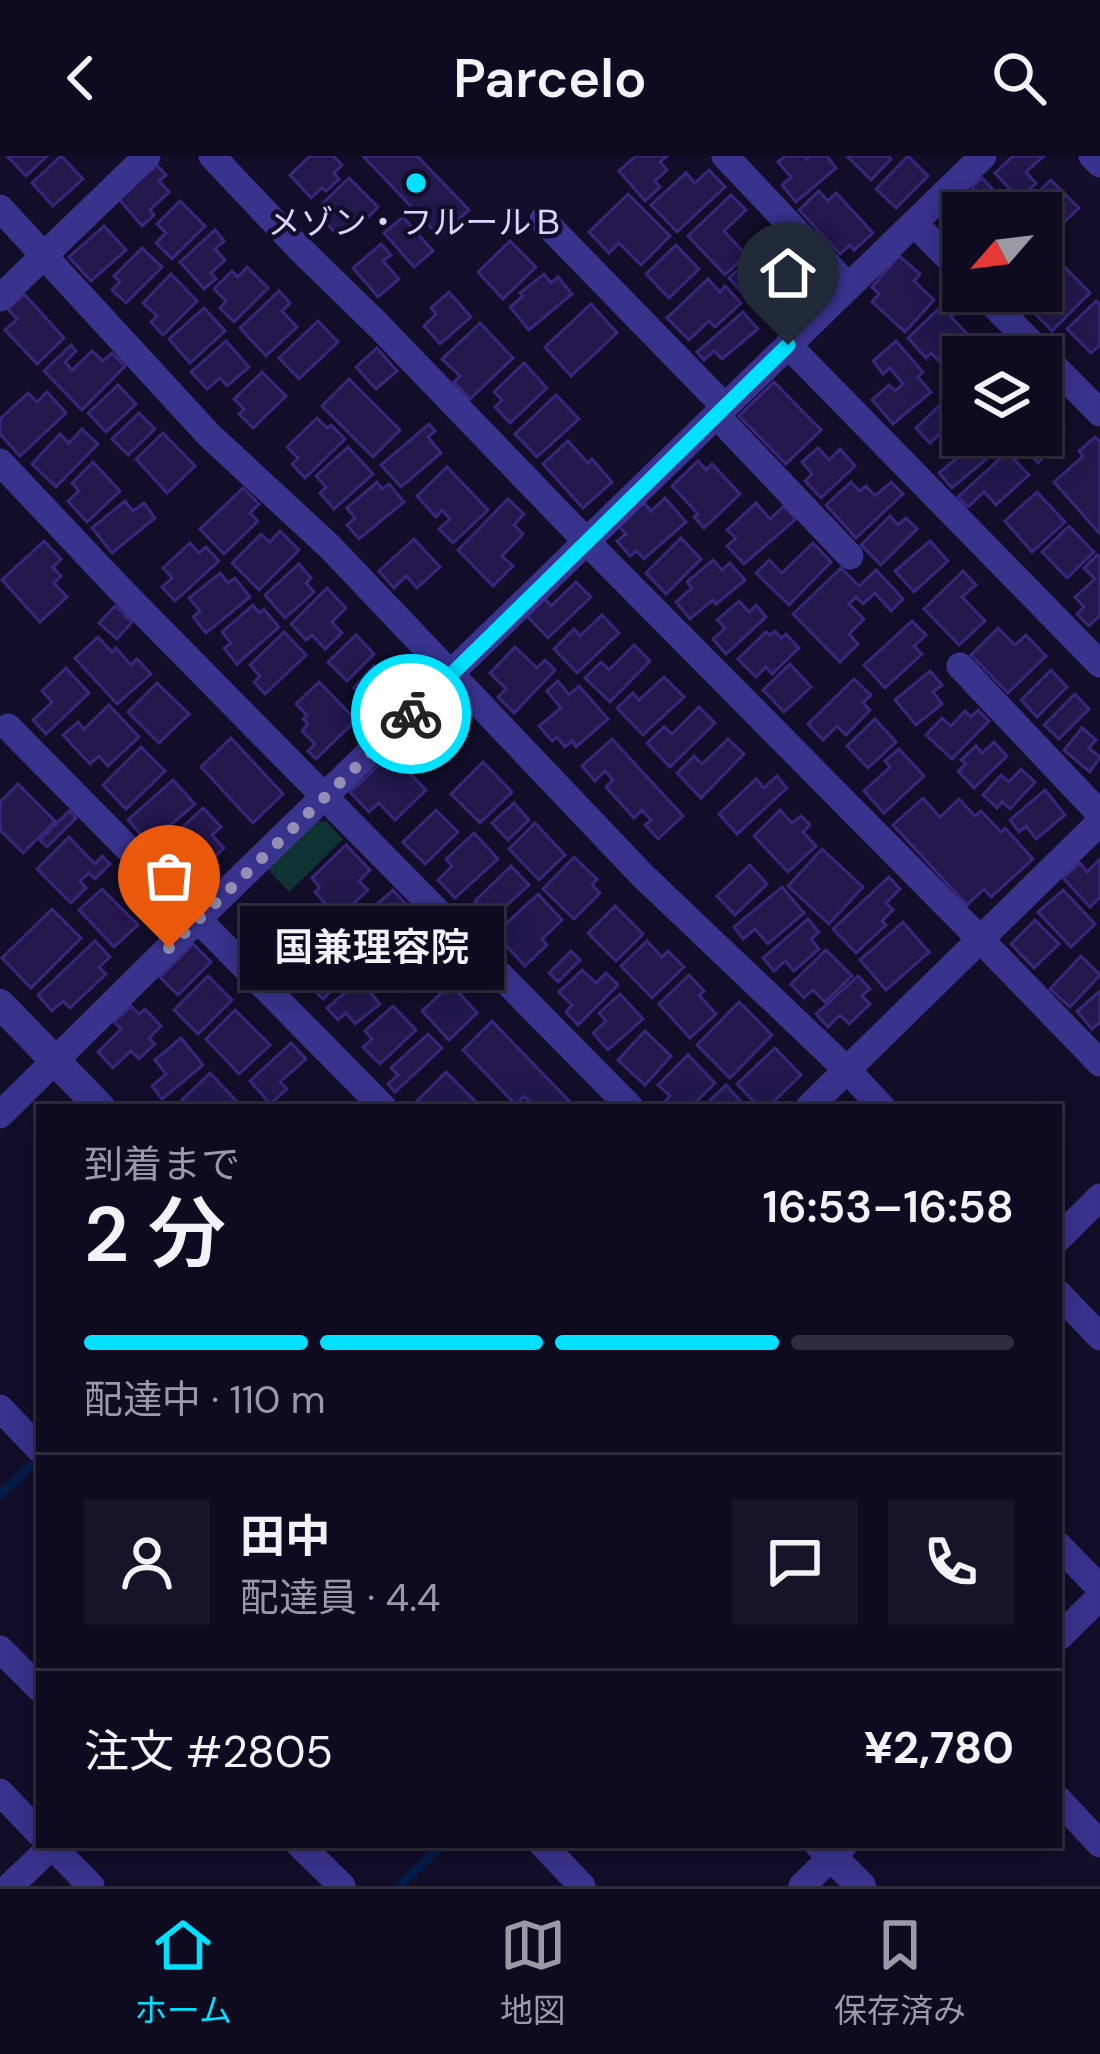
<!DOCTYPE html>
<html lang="ja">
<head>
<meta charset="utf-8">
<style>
  :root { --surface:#0e0a1f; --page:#171328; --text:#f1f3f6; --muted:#9b9aa4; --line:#2e2b3d; --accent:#01e0ff }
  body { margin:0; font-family:"DM Sans","Noto Sans JP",sans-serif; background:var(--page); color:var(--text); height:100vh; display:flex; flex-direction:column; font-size:45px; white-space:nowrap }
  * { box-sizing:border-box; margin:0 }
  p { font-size:39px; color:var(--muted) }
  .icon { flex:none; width:66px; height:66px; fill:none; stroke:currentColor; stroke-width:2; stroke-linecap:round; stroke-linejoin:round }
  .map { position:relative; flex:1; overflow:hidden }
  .panel { position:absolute; left:36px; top:948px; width:1026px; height:744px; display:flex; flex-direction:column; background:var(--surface); border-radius:0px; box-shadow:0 6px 30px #0003,0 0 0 3px var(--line) }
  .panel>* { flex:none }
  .needle { width:78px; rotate:242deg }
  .fabs { position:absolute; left:942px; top:36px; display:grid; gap:24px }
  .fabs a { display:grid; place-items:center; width:120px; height:120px; border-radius:0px; background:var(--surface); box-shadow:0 6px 30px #0003,0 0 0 3px var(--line); font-size:60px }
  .pin { position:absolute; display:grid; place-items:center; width:102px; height:102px; color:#fff; margin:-123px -51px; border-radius:50% 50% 50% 0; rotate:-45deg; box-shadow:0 0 12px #0007 }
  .pin .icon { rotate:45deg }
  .courier { position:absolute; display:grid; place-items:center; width:120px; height:120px; margin:-60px; border:9px solid #01e0ff; border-radius:50%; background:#fff; color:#222; box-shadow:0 3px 15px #0007 }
  .bubble { position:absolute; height:84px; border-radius:0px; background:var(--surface); box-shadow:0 6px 30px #0003,0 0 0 3px var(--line); font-size:39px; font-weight:600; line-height:84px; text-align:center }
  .headline em { font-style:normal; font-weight:600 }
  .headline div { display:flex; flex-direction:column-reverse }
  .headline { display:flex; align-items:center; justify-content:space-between; height:204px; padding:0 48px }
  h1 { font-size:78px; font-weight:600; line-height:90px }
  .bar { display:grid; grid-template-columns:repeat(4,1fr); gap:18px 12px; align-content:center; height:144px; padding:0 48px }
  .bar i { height:15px; border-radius:9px; background:var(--line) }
  .bar .selected { background:var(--accent) }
  .bar p { grid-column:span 4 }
  .line { display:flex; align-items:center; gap:30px; padding:0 48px; border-top:3px solid var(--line) }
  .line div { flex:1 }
  .round { display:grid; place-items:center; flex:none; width:126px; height:126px; border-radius:0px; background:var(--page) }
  header { display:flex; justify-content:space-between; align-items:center; height:156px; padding:0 48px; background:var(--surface); font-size:54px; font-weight:600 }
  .dock { display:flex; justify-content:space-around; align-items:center; height:168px; border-top:3px solid var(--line); background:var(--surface); font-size:33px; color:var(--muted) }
  .dock a { display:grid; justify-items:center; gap:6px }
  .dock .selected { color:var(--accent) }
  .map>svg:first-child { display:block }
</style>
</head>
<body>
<header><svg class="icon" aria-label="back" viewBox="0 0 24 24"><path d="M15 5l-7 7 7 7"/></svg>Parcelo<svg class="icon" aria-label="search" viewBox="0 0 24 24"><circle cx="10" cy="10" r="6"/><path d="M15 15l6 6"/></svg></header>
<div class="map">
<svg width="1100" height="1730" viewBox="0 0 1100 1730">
  <rect width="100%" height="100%" fill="#120d29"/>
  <polygon fill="#0f3333" points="311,664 327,666 343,683 289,736 263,708"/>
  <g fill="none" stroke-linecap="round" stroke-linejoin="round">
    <g stroke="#041c4a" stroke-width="9">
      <polyline points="0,1339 39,1301"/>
      <polyline points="399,1730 442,1689"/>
    </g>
  </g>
  <g fill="#23174c" stroke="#39267a" stroke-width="3">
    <polygon points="7,0 47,0 26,20"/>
    <polygon points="61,0 83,23 53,50 32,27"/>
    <polygon points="310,0 333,0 342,9 334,17 339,23 326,35 322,32 311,42 290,19"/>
    <polygon points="363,0 417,0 469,54 440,81"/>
    <polygon points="636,0 667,0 660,6 667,14 655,25 660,31 645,45 619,15"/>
    <polygon points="785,0 804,0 807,3 810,0 827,0 836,12 796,46 782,29 791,21 778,6"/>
    <polygon points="847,0 888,0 891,3 871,24"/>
    <polygon points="908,0 928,20 896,52 876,33"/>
    <polygon points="1013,0 1044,0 1026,16 1036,27 1019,43 995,17"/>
    <polygon points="157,9 166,19 159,25 169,36 150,54 154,59 142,70 119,43"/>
    <polygon points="709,14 725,31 677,76 651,49 686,17 695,27"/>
    <polygon points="349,22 378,51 360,69 355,63 338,79 321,62 328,55 321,49"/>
    <polygon points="982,22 1010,51 1003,57 963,57 963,84 941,61 961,42 974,55 985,44 972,31"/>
    <polygon points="1051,24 1079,52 1049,81 1041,73 1041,57 1026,57 1039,45 1034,40"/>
    <polygon points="819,35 828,45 836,37 873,77 854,94 850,89 840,98 799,54"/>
    <polygon points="628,38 670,80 641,109 619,87 609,97 589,76"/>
    <polygon points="731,39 746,54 724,75 746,99 725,119 688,80"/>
    <polygon points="180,45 205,70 172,103 156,87 166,77 157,68"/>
    <polygon points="403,61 433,95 414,111 384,77"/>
    <polygon points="104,70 126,94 91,125 69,101"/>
    <polygon points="215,74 224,85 215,93 225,104 211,117 216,123 204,133 180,106"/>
    <polygon points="776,79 792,98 779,109 789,120 775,133 792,152 772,170 729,122"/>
    <polygon points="510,85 536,111 503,143 478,116"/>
    <polygon points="381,88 391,99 383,105 399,123 378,141 353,112"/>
    <polygon points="676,89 699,113 669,142 646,118"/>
    <polygon points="142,92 162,111 126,147 112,134 120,126 114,120"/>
    <polygon points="1053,99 1090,137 1052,175 1015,137 1041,135 1041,126 1053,138 1061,130 1042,110"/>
    <polygon points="899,100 920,118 914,125 934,144 905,176 872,146 879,138 872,131"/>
    <polygon points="247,111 268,132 234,166 220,152 226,145 214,133 232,115 238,121"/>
    <polygon points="171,118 197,145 163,179 151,166 157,160 143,147"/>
    <polygon points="544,118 551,127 558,121 572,138 529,174 510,151 523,140 520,137"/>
    <polygon points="708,123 720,136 725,130 741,147 715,171 709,165 689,184 667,162"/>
    <polygon points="279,135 290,147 282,155 297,171 266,200 240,172"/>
    <polygon points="449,136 471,161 440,188 424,170 436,158 431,152"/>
    <polygon points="24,138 64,182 37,208 5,174 17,163 8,153"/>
    <polygon points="950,142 960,152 951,161 971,182 943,209 931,197 926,202 908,182"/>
    <polygon points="1096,145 1100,149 1100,189 1091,197 1067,173"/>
    <polygon points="591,148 617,177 571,220 545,191"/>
    <polygon points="204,152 225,175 190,207 169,183"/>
    <polygon points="743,156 758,173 722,203 714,195 704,204 697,196"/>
    <polygon points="318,165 338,186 299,223 279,202"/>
    <polygon points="480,167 513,202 470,243 454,226 460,220 442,203"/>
    <polygon points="226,185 249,211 227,230 220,222 207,233 191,216"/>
    <polygon points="896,185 923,216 918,221 931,236 893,268 872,244 889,229 895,235 903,228 890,212 883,218 873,205"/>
    <polygon points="979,185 991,198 1002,188 1013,200 963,201 963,241 951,229 955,224 947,216"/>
    <polygon points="71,189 76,195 65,206 72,214 92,195 103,205 112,197 125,210 82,254 44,215"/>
    <polygon points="377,192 397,215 376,233 356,211"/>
    <polygon points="524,207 547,232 510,267 495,251 502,244 494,236"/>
    <polygon points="262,216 286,240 253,272 239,258 244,253 234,243"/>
    <polygon points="349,223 400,274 373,301 322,250"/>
    <polygon points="774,226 821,274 786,308 739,260"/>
    <polygon points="118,229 136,248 106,276 88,257"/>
    <polygon points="47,236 66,257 20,300 0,278 0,263 28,237 37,246"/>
    <polygon points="556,239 579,263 537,301 515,278"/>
    <polygon points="948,241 963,255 930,287 916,272"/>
    <polygon points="139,257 155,273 128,299 112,283"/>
    <polygon points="317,262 327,272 331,269 345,283 305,322 292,308 298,302 287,291"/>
    <polygon points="1042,262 1063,282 1038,307 1018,287 1025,279 1041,279"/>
    <polygon points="429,268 435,275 428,281 441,297 401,331 381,309"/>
    <polygon points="82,273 98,288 56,331 32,308 60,278 69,287"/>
    <polygon points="163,277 195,310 167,337 136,303"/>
    <polygon points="963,278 984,279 997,294 952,332 939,317 957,302 948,291"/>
    <polygon points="1095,281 1100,286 1100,378 1054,326 1083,300 1079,295"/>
    <polygon points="568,285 588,307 592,303 612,326 583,352 543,308"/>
    <polygon points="348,291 373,318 334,353 320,337 326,331 316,320"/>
    <polygon points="818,292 829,304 840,293 855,310 821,342 805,325 812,318 802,306"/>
    <polygon points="1007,296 1029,319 996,349 984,336 968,351 958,341"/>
    <polygon points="698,305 706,314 712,308 740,338 704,372 694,361 698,358 672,330"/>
    <polygon points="93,306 120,335 87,366 68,345 79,335 72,327"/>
    <polygon points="447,311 488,354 453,387 439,373 450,363 442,354 436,361 417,340"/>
    <polygon points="377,326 382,333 389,328 404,346 359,383 347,369 355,362 347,352"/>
    <polygon points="851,326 859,335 866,330 875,340 891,326 903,338 856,382 826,349"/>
    <polygon points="243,332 259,348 250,357 258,365 224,398 200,373"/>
    <polygon points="1037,336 1065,366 1032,396 1005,365"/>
    <polygon points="665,342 686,366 644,403 637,395 630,400 617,385 626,378 617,368 643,346 651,355"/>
    <polygon points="508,343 524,358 514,369 523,378 502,400 513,410 493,430 458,394"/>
    <polygon points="125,345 133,355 144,347 155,362 112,397 92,372"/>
    <polygon points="756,347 770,363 784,350 796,363 744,408 727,390 736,382 727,374"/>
    <polygon points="890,360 898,369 906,362 917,373 881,409 861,389"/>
    <polygon points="1069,370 1094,396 1067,422 1042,396"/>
    <polygon points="280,375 299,394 259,434 232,407 261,378 270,386"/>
    <polygon points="681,382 701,403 666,438 646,417"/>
    <polygon points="414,383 440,411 417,432 406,420 394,432 379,415"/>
    <polygon points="44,385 61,403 53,411 61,420 54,427 67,441 40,466 2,424"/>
    <polygon points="930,385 948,405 914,436 895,415"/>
    <polygon points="190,387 199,397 206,391 219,405 175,445 162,431 172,422 163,412"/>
    <polygon points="813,387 831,406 789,449 756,417 769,404 782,417"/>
    <polygon points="1097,399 1100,402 1100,459 1089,470 1077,458 1084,451 1075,441 1095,423 1084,412"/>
    <polygon points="713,404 722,414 730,407 745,424 716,448 713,444 690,463 676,446 692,432 687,426"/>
    <polygon points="299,408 311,422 306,427 314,436 285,462 265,439"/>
    <polygon points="841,412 859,430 876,414 903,443 891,455 875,437 863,448 856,441 849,448 864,463 849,478 858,488 840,506 793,458"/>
    <polygon points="963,415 976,429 962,441 985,465 959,489 924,453"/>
    <polygon points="220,417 228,427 235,422 250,441 206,477 193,461 200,455 189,442"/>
    <polygon points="576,426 591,441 548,482 526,459 544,442 551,450"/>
    <polygon points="327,432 346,452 332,466 342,477 325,493 312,479 306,484 291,468"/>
    <polygon points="739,445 749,456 756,449 766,461 726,498 713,483 725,472 717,464"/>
    <polygon points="253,449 259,457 264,453 279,471 237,508 224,492 231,487 222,476"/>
    <polygon points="115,450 132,466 117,483 99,467"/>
    <polygon points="602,459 619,477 577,517 554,493 574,473 580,480"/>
    <polygon points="912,465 926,479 914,490 922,498 885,532 864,509"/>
    <polygon points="998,472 1015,489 1026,479 1046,500 1008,537 971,499"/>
    <polygon points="775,475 781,482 786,478 799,492 772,518 766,511 756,521 738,503 766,476 770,479"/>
    <polygon points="284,476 306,499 265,538 254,526 260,520 250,509"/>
    <polygon points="356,479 374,498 347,525 328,506"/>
    <polygon points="98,481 112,496 116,492 131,509 137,503 151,518 117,548 75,502"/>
    <polygon points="634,489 650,505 610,546 585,522 601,506 609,514"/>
    <polygon points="515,491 537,512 545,504 555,514 514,557 498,541 506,533 490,517"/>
    <polygon points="388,508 405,525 378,554 354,532 374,510 380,516"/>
    <polygon points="790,508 811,531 784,556 763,534"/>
    <polygon points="66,512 89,537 46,578 33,564 52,546 42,535"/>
    <polygon points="1051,514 1067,531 1037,561 1021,544"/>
    <polygon points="930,515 942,529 933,536 942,548 916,569 895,544"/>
    <polygon points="664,521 684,541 643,579 617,552 633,537 639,544"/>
    <polygon points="854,523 871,539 863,547 870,554 846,579 837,570 823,584 808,568"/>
    <polygon points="558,525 569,539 579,530 608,563 576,591 572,585 565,591 557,581 552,585 539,570 561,552 547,535"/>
    <polygon points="319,526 356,564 316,603 308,595 315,588 302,575 308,568 303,563 307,559 296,548"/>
    <polygon points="157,527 189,558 159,587 128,556"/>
    <polygon points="1075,538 1089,553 1059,583 1044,569"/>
    <polygon points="109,549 139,581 108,610 99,600 90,608 63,579 78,566 84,573"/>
    <polygon points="699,551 715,567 670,611 647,587 664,571 672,578"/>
    <polygon points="978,554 989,565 952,603 926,579 942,562 951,570 965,555 971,561"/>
    <polygon points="875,563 896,586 868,612 847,590"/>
    <polygon points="1082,572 1096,584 1089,592 1100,601 1090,616 1064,594"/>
    <polygon points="231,582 283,638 253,667 201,611"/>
    <polygon points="612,583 683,660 658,683 645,669 651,664 642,654 634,662 606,631 613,624 605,615 595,625 582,610"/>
    <polygon points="728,583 744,598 701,642 677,617 694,600 702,608"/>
    <polygon points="994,586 1007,600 974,632 958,615 966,608 961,604 976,590 982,597"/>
    <polygon points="141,591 165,615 126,653 103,629"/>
    <polygon points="899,593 924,620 884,657 864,635 890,611 885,605"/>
    <polygon points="391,598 426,634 395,664 379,647 369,656 350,636"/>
    <polygon points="483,606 512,636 480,667 451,638"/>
    <polygon points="1021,613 1035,626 1010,653 1002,646 997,652 983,639 1001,619 1009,626"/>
    <polygon points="777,620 787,632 737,678 719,658 756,623 764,632"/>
    <polygon points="173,624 195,648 149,688 128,664"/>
    <polygon points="18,628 55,665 23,697 0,674 0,646"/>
    <polygon points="1045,634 1065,659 1036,683 1026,670 1019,676 1010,664"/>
    <polygon points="923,642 940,661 959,643 975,660 981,655 1001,676 1005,672 1033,703 991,741 984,733 967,749 893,669"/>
    <polygon points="514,647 529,664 508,684 492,667"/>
    <polygon points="203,652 221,671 212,679 224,692 212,703 205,696 182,717 159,693"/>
    <polygon points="436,654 458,676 425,708 403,686"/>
    <polygon points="780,654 792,667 801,660 810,669 803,676 816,690 788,716 754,680"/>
    <polygon points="69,655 76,662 47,691 40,684"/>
    <polygon points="535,667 565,699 539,724 509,693"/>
    <polygon points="474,677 498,703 455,742 438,724 452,710 446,703"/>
    <polygon points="69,681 95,708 102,700 110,708 95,723 89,717 80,725 86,732 71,747 37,713"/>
    <polygon points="346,689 370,714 359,725 368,734 335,765 321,750 324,746 315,736 320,732 312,722"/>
    <polygon points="822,693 863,731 829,768 788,730"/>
    <polygon points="574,701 597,723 592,729 600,737 574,763 543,733"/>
    <polygon points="1100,703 1100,741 1090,751 1063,722 1080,707 1087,716"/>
    <polygon points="750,709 767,728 735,759 717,740"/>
    <polygon points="511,710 529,729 492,763 475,745"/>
    <polygon points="889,721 900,733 886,747 893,754 882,765 886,769 856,797 833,773"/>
    <polygon points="782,731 804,757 768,788 755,773 743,783 734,771"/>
    <polygon points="102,733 138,769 114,791 79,754"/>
    <polygon points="393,734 419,763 373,805 353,784 375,764 368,756"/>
    <polygon points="1063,734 1095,768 1071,791 1038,756"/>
    <polygon points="538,738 562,764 542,783 547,789 525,810 495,778"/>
    <polygon points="615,750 643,778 616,805 588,777"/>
    <polygon points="52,753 81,782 31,832 2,802"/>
    <polygon points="302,753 318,770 276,810 266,800 274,792 267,785"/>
    <polygon points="808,763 819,776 811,783 819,793 794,815 785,805 774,815 763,802"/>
    <polygon points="1035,764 1059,788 1034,812 1011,788"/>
    <polygon points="903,766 929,796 886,834 860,804"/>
    <polygon points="424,770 448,795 404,836 381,811"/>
    <polygon points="95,785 110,801 99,811 106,818 70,852 63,845 52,855 38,839"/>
    <polygon points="647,785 662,801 668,795 684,811 652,842 621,810"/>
    <polygon points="193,788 211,806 178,839 160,821"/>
    <polygon points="326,791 351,814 323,843 299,819"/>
    <polygon points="826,794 852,820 825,846 813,834 804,842 791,828"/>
    <polygon points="571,795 580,804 558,826 549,817"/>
    <polygon points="1081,800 1100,819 1070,851 1050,833"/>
    <polygon points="582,814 596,827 606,817 618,829 578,869 566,856 572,849 559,836"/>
    <polygon points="689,819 704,835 699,839 716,858 690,882 659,848"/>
    <polygon points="208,820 232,844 198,878 174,854"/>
    <polygon points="858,820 870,833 862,840 870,848 849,868 840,859 828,871 816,858"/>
    <polygon points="360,824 380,848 355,868 346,857 338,864 327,852"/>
    <polygon points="451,828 477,857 449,884 422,855"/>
    <polygon points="1100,835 1100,866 1092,873 1077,855"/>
    <polygon points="620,838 643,863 608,894 593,877 606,865 599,857"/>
    <polygon points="739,846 772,879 730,922 697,889"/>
    <polygon points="131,850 139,858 145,853 161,870 149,882 155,888 139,903 131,895 113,912 98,896 121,873 114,866"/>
    <polygon points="393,850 416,874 380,908 363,891 372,883 365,875"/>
    <polygon points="235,854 270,889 239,918 206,883"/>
    <polygon points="492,865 575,951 531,951 533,949 524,940 516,949 463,894"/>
    <polygon points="645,875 671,900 645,929 618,904"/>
    <polygon points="428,878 442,892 395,936 388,928 398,919 391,912"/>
    <polygon points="181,882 203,909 162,943 152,930 166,918 155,904"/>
    <polygon points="291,887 306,903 280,926 287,933 270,948 250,925"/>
    <polygon points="775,892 801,919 768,951 759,951 737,928"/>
    <polygon points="688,899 715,927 691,951 660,951 670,940 658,929"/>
    <polygon points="446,916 481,951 417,951 414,948"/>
    <polygon points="210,917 242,951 189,951 182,944"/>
    <polygon points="726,929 746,951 703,951"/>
  </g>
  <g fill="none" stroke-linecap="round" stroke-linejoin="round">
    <g stroke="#38338d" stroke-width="27">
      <polyline points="212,0 299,92 379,170 588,387 981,784 1100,907"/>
      <polyline points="725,0 848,130"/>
      <polyline points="1092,0 1100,8"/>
      <polyline points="0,52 209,279 330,391 643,720 847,914 882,951"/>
      <polyline points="543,64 724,250"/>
      <polyline points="914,67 963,117"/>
      <polyline points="980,135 1100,257"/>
      <polyline points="0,142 147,0"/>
      <polyline points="788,189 1100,508"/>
      <polyline points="716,259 850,400"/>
      <polyline points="0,306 118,431 630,951"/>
      <polyline points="960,510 1100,658"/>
      <polyline points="8,571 383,951"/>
      <polyline points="809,951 1100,666"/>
      <polyline points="0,959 197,764 983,0"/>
      <polyline points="1059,1082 1100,1041"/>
      <polyline points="1059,1138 1100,1181"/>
      <polyline points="0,1252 39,1293"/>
      <polyline points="1059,1390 1100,1432"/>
      <polyline points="1059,1481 1100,1441"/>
      <polyline points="0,1493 39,1532"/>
      <polyline points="0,1636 39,1677"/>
      <polyline points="1059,1644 1100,1688"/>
      <polyline points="51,1689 91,1730"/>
      <polyline points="300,1689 342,1730"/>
      <polyline points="543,1689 582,1730"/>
      <polyline points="10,1730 53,1689"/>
      <polyline points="802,1730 844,1689"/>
    </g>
    <g stroke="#38338d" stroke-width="30">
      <polyline points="0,848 100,951"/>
      <polyline points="820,1689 861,1730"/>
    </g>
  </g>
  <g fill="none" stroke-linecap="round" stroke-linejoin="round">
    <polyline stroke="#948fb4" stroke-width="12" stroke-dasharray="0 21.6" points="169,792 411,558"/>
    <polyline stroke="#01e0ff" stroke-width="15" points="411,558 788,189"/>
  </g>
  <circle fill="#01e0ff" stroke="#120d29" stroke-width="4.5" cx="416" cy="27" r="12"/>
  <g text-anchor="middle" stroke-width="9" stroke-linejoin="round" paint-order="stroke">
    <g font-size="33" fill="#dad5ff" stroke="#120d29">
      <text x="416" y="78">メゾン・フルールＢ</text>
    </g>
  </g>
</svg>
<div class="fabs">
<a><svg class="needle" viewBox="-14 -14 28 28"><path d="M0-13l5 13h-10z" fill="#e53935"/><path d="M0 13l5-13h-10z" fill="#9b9aa4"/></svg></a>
<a><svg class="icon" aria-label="layers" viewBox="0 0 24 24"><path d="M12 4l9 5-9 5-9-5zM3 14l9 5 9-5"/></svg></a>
</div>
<div class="pin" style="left:169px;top:792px;background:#ea580c"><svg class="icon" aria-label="bag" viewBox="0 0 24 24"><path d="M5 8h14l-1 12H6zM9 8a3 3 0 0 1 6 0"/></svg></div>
<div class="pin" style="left:788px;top:189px;background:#1f2937"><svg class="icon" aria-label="home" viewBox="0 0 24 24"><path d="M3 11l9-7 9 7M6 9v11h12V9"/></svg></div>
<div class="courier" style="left:411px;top:558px"><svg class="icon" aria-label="bike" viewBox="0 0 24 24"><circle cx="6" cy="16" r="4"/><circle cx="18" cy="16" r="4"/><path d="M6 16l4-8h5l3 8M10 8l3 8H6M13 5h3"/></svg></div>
<div class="bubble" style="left:240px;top:750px;width:264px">国兼理容院</div>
<section class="panel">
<div class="headline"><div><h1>2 分</h1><p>到着まで</p></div><em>16:53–16:58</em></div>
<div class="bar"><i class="selected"></i><i class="selected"></i><i class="selected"></i><i></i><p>配達中 · 110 m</p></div>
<div class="line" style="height:216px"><a class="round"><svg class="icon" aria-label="person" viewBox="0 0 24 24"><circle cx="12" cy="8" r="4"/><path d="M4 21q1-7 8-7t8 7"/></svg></a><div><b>田中</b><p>配達員 · 4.4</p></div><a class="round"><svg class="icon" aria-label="chat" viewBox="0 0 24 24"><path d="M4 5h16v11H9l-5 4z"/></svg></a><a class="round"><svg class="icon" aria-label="phone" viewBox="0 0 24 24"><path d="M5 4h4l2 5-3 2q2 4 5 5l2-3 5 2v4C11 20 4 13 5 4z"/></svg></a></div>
<div class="line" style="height:156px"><div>注文 #2805</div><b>¥2,780</b></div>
</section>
</div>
<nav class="dock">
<a class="selected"><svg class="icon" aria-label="home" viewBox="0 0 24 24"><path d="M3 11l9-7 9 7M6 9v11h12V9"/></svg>ホーム</a>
<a><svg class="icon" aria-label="map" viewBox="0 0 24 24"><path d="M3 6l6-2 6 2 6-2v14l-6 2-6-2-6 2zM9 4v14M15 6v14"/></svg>地図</a>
<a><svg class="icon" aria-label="saved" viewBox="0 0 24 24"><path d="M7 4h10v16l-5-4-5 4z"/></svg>保存済み</a>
</nav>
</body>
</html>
